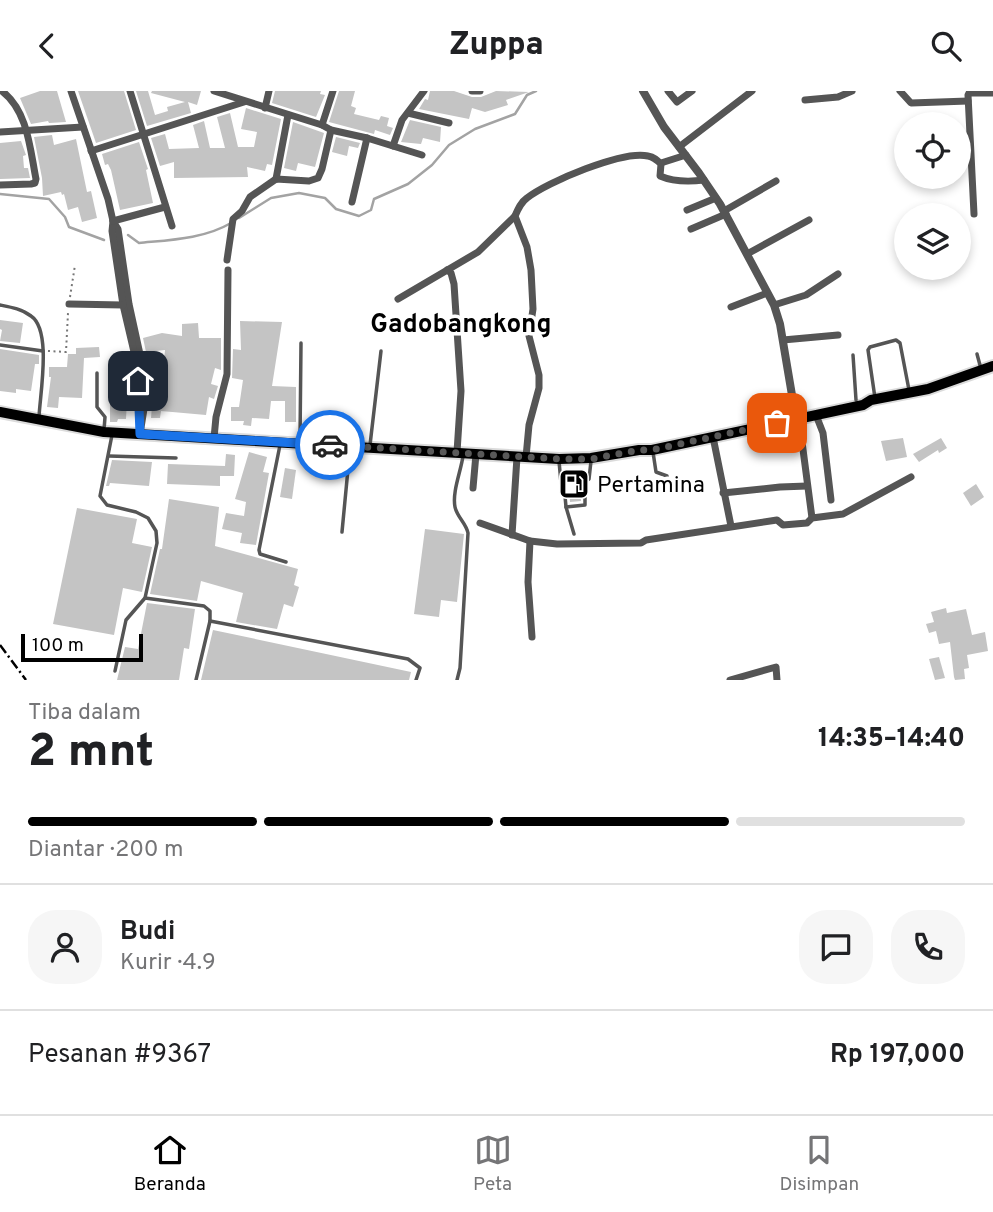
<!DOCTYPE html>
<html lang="id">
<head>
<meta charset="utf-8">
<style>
  :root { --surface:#fff; --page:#f6f6f6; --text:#202124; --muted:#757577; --line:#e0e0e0; --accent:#000 }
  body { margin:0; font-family:Overpass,sans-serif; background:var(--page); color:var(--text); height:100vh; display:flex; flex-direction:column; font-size:26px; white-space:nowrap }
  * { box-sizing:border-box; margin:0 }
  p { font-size:23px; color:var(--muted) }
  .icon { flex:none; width:38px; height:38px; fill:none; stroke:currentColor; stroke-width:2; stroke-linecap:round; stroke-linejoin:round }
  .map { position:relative; height:589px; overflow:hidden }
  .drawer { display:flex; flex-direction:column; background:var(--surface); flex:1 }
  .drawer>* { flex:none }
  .fabs { position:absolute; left:894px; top:21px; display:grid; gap:14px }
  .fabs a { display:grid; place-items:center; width:77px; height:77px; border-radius:50%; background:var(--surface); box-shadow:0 4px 10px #0003; font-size:35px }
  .scale { position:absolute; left:21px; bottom:18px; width:122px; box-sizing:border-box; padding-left:7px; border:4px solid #000; border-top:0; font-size:19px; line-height:24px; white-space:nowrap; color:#000; -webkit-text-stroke:5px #fff; paint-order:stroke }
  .pin { position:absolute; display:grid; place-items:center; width:60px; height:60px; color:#fff; margin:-30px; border-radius:14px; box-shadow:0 4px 10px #0006 }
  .courier { position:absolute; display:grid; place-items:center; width:70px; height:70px; margin:-35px; border:5px solid #1a73e8; border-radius:50%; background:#fff; color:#222; box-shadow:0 2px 9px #0007 }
  .summary em { font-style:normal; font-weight:800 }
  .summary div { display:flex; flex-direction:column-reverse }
  .summary { display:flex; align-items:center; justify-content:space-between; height:119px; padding:0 28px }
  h1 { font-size:46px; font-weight:800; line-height:52px }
  .bar { display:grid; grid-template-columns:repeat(4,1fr); gap:10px 7px; align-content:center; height:84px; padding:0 28px }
  .bar i { height:9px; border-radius:5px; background:var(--line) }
  .bar .selected { background:var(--accent) }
  .bar p { grid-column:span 4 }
  .line { display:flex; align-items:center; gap:18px; padding:0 28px; border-top:2px solid var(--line) }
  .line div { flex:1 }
  .round { display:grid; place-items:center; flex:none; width:74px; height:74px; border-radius:28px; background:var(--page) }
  header { display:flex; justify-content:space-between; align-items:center; height:91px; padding:0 28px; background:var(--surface); font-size:32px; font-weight:800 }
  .tabs { display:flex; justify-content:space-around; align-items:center; height:98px; border-top:2px solid var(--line); background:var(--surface); font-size:19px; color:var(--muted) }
  .tabs a { display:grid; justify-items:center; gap:4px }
  .tabs .selected { color:var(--accent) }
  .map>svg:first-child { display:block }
</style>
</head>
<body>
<header><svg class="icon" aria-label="back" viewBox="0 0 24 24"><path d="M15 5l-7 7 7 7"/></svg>Zuppa<svg class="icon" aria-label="search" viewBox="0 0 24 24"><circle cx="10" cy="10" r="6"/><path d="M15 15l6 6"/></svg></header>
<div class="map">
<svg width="993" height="589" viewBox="0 0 993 589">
  <rect width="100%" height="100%" fill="#fff"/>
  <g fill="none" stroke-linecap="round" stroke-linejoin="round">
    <g stroke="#a3a3a3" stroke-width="2.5">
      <polyline points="0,103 49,108 65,126 69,136 104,149"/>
      <polyline points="239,127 271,107 299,102 325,107 336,118 359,125 371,119 374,108 408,93 432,74 449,54 475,38 515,23 527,4 536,0"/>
      <path d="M128,144L139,152C169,149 204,148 231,132"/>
    </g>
  </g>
  <g fill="#c4c4c4">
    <polygon points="40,0 57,0 66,31 49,32 48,30 31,33 20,7"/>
    <polygon points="78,0 124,0 136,39 96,52"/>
    <polygon points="136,0 148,0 155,24 168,20 167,16 185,11 151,2 152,0 201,0 197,14 188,11 191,22 147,35"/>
    <polygon points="275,0 321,0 320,3 325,4 316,26 272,12"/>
    <polygon points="339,0 355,0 351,15 356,17 354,23 379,29 381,25 389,27 387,35 393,37 390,44 375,39 374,43 329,31"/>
    <polygon points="430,0 454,0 472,6 481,6 496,0 529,1 506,9 508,14 485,21 472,17 469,28 419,18 425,8 428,9"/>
    <polygon points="246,17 281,28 272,74 267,73 265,80 247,76 248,86 174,87 174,71 160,75 151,47 165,43 169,58 199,57 193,34 204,30 210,57 225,57 217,26 230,22 238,56 254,56 257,41 241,38"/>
    <polygon points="410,29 441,36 440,51 423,47 421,53 401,51"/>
    <polygon points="293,31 324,42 315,76 298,72 296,80 284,77"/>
    <polygon points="52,44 54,54 76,48 87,101 91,100 97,127 82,131 78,116 68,119 64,103 62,104 61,101 43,105 42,87 34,46"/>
    <polygon points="336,46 360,52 358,57 349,55 347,65 332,61"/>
    <polygon points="21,50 26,64 23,65 24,77 28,77 30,87 0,88 0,52"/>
    <polygon points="139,51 148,78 146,79 153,112 120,119 111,79 108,73 105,74 102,63"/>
    <polygon points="0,229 23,232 20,252 0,250 2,239 0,238"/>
    <polygon points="240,230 282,231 272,295 296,296 296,331 285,331 285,310 271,310 269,328 252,327 251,335 243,334 244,330 231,330 231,316 239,316 243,289 232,287 233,258 241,259"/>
    <polygon points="198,232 199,247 221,247 221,279 215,277 211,293 218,295 214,308 209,306 206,324 161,320 160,327 151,327 154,290 149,290 149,280 163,281 165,259 146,261 143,247 162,242 182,245 182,233"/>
    <polygon points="99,256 100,266 84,267 82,307 59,306 58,317 47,316 51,286 49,286 49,276 67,276 68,263 76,263 76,257"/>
    <polygon points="0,258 39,264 39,273 35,273 31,300 16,298 16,302 0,300"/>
    <polygon points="118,288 128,289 126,328 118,328 117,331 110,331 110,308 117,308"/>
    <polygon points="903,347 907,366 886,370 881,350"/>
    <polygon points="941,347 947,357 939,362 938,359 919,371 913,363"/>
    <polygon points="249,361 267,366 263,381 269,382 256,454 240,452 242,442 222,438 226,422 244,425 246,411 235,408"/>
    <polygon points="226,363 235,364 234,385 220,385 220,395 167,393 168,373 225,375"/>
    <polygon points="112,369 152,371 149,395 110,392 109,395 106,395"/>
    <polygon points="285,377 296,379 292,408 280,406"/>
    <polygon points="580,381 580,389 576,394 580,398 581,410 570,411 569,399 572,395 568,390 567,382"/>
    <polygon points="976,393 984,406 971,415 963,402"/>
    <polygon points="169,408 219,416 215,455 298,478 294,494 299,496 293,516 284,513 277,538 236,531 243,502 201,490 197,510 150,503 160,458 162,458"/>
    <polygon points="77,417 137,428 132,452 152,456 142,501 123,497 114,544 53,533"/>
    <polygon points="425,438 464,443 457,511 441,509 439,526 414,523"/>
    <polygon points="147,512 195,518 189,558 184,557 179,589 117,589 125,556 138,558"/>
    <polygon points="946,517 947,522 966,518 972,544 985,541 988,560 967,564 969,577 964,578 965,588 955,589 954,586 950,551 939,553 936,540 929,542 926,533 934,531 931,521"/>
    <polygon points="213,539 411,581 409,589 201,589"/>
    <polygon points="939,566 945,587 935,589 929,568"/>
  </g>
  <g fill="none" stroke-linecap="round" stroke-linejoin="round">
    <g stroke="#dbdbdb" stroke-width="14">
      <polyline id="trunk" points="0,321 104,341 559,368 591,367 639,359 652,359 863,314 871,309 928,298 993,275"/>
    </g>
    <g stroke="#777" stroke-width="2" stroke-dasharray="2 3.5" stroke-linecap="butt">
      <polyline points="70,206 75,174"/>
      <polyline points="48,260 66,261 68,222"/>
    </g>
    <g stroke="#555" stroke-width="3.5">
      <path d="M0,214C10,216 22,218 31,225C52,239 40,303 39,326"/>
      <polyline points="0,254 43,260"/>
      <polyline points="977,263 981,278"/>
      <polyline points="853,264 856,309"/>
      <polyline points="97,282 97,316 105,326 104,339"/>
      <polyline points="875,307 868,259 870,256 896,249 900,252 909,299"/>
      <polyline points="112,344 100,405 107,414 136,421 148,427 156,440 157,452 145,507 126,529 115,580"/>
      <polyline points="300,350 301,252"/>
      <polyline points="280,354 259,459 260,463 286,471"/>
      <polyline points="370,354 381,260"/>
      <polyline points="653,361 656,381 667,385 669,398"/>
      <polyline points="109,365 176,367"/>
      <polyline points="559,370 561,392 568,395"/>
      <polyline points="564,394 566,416 574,443"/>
      <polyline points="580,394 589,388 591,370"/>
      <polyline points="566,416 585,414 585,391"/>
      <polyline points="342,441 350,357"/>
      <polyline points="145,507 204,515 210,520 210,530 196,589"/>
      <polyline points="210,530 408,568 420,577 416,589"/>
      <path d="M457,589L460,577L468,442C466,432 457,426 455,416C452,401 461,380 463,365"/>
    </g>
    <g stroke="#555" stroke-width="7">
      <polyline points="71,0 108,108 113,130 118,138 129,213 143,277 144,318 140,343"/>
      <polyline points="130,0 172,135"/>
      <polyline points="214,0 322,34 331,39 367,47 422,64"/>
      <polyline points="472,0 480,0"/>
      <polyline points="668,0 677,11 692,0"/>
      <polyline points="900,0 911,12 968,10"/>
      <polyline points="805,9 838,6 852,0"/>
      <polyline points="265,17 269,0"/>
      <polyline points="408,22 449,32"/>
      <polyline points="322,34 333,0"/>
      <polyline points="0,41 83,36"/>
      <polyline points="393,55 402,29 424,0"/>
      <polyline points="679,56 752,0"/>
      <polyline points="91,60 244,11"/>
      <polyline points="661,72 686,64"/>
      <polyline points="276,88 288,24"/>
      <path d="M0,94L31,93L35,92L36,88C30,58 28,20 2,0"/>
      <polyline points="352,111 367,47"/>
      <polyline points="687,119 716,107"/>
      <polyline points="724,120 776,90"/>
      <polyline points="974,123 968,4 969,2 993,2"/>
      <polyline points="113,130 112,140 123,214 138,278 140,329"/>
      <polyline points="113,130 165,116"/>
      <polyline points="691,138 726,123"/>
      <polyline points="747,163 809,129"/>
      <polyline points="227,169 233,128 242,120 250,106 276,88 309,90 318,87 322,78 331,39"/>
      <polyline points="447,179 451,182 454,193 461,300 457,361"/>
      <polyline points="398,208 478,161 515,125"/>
      <polyline points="69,213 123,214"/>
      <polyline points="774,214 806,204 838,183"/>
      <polyline points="731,216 767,202"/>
      <polyline points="783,249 838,244"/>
      <polyline points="816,324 823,342 831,409"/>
      <polyline points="799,328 812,427"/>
      <polyline points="713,346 731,435"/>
      <polyline points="214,347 216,326 227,283 228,179"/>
      <path d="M526,366L529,334L539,297V284L529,245L533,218L531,179L527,156L515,125C518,118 521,111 527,107C547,91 623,59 648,65C654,66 657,69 661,73L660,85C674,91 689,91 704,89"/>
      <polyline points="473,397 476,363"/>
      <polyline points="723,402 780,396 807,395"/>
      <polyline points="480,432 530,450 557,453 641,452 646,449 777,429 783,434 807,432 812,427 843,423 911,386"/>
      <polyline points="512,444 517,366"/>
      <polyline points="530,450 528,491 532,546"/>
      <polyline points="730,589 776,576 777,589"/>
    </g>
    <polyline stroke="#555" stroke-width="8" points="643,0 664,36 699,82 720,113 774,214 780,233 795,322"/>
    <use href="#trunk" stroke="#000" stroke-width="10"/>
    <polyline stroke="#000" stroke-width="2.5" stroke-dasharray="10 3.5 2 3.5" stroke-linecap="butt" points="0,554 26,589"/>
  </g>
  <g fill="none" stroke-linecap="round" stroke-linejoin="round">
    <polyline stroke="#595959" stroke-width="7" stroke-dasharray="0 12.6" points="330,354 559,368 591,368 639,359 652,359 777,332"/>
    <polyline stroke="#1a73e8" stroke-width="9" points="138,290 140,343 330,354"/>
  </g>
  <defs>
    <g id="fuel-square" transform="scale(1.575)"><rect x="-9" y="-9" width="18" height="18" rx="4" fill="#000" stroke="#fff"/><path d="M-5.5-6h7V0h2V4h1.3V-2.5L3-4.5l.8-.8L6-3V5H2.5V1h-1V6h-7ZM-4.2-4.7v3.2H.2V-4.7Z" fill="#fff"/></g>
  </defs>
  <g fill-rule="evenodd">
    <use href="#fuel-square" x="574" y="393"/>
  </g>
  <g text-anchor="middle" stroke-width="7" stroke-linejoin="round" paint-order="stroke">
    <g font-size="23" fill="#000" stroke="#fff" text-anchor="start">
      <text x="597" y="401">Pertamina</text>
    </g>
    <g font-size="26" font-weight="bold" fill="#000" stroke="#fff">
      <text x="461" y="241">Gadobangkong</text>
    </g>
  </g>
</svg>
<div class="fabs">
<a><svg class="icon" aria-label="locate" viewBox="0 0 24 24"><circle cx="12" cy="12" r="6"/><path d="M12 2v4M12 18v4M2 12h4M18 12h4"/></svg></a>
<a><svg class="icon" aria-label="layers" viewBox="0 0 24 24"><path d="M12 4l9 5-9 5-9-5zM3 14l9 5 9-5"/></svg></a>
</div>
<div class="scale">100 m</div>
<div class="pin" style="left:777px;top:332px;background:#ea580c"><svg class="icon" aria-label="bag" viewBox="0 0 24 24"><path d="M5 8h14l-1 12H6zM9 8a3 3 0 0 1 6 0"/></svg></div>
<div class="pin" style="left:138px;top:290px;background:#1f2937"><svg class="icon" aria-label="home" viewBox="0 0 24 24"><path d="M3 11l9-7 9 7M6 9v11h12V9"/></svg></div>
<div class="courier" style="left:330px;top:354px"><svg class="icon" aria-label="car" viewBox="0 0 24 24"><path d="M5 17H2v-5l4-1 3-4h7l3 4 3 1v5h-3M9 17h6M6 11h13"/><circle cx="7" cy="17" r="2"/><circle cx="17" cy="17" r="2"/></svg></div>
</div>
<section class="drawer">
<div class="summary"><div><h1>2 mnt</h1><p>Tiba dalam</p></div><em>14:35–14:40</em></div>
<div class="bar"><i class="selected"></i><i class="selected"></i><i class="selected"></i><i></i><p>Diantar · 200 m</p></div>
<div class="line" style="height:126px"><a class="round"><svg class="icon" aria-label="person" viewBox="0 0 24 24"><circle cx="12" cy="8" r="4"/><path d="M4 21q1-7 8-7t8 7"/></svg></a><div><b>Budi</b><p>Kurir · 4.9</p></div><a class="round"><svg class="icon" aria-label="chat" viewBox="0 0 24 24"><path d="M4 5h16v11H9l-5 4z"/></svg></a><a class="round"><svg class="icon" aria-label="phone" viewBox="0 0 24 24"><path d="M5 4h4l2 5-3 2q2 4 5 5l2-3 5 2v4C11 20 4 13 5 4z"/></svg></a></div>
<div class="line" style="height:91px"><div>Pesanan #9367</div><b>Rp 197,000</b></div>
</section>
<nav class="tabs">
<a class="selected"><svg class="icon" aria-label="home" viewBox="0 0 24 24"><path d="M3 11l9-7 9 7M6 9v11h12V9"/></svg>Beranda</a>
<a><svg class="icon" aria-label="map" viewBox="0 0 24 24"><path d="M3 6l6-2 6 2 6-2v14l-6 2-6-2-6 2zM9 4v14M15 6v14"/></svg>Peta</a>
<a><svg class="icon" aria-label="saved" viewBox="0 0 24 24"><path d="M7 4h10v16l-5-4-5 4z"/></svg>Disimpan</a>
</nav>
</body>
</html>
